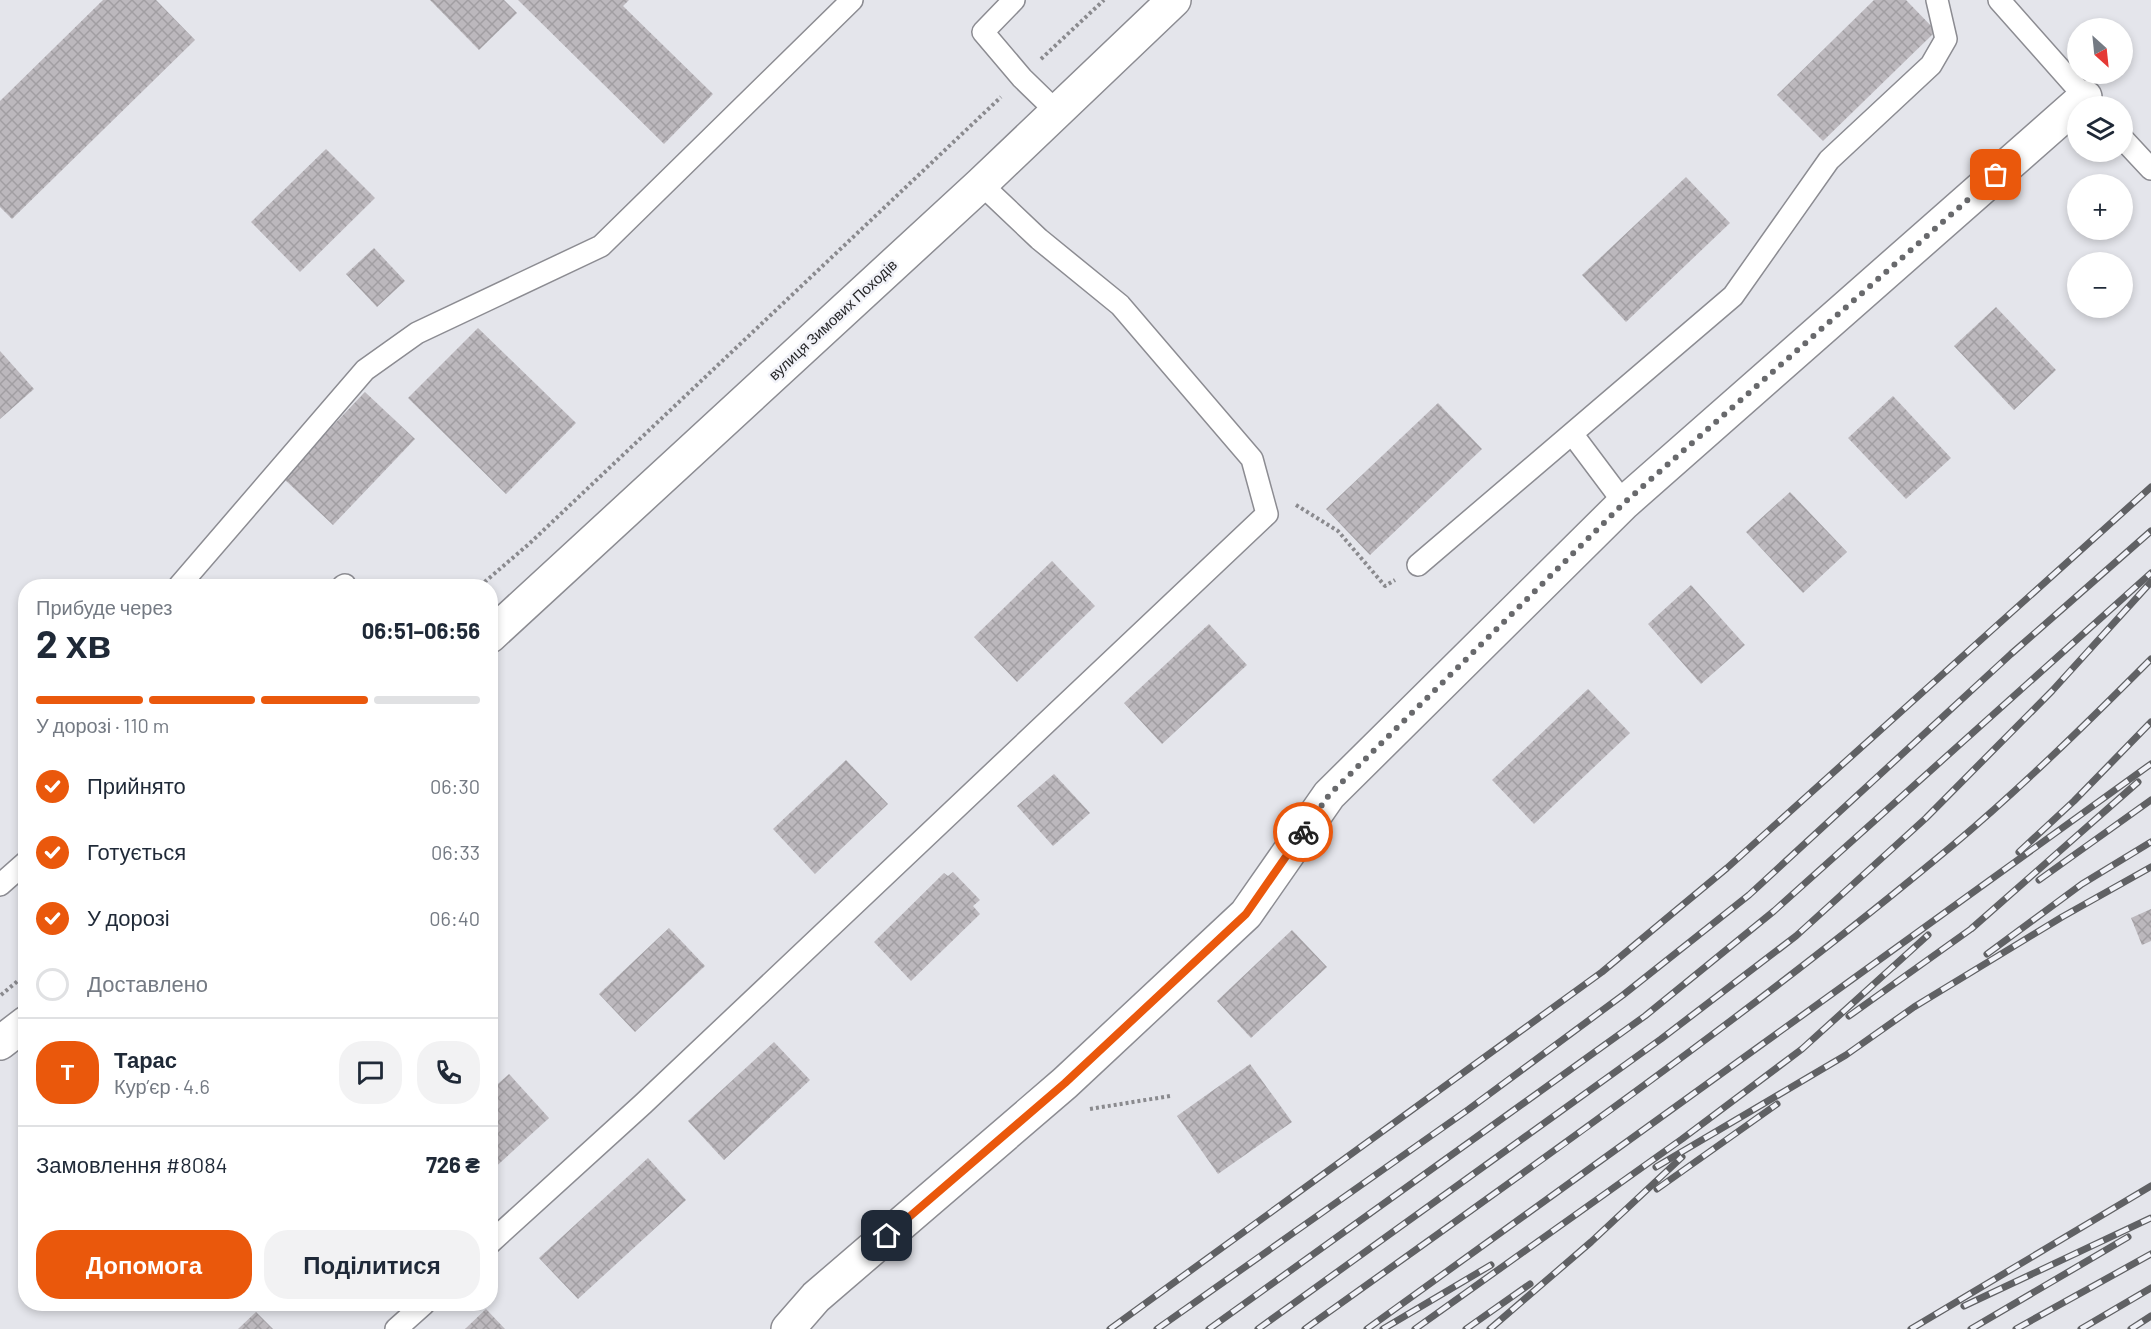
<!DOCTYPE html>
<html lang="uk">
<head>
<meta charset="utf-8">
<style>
  :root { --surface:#fff; --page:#f2f2f3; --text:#1f2937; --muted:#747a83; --line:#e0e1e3; --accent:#ea580c }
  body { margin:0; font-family:Barlow,sans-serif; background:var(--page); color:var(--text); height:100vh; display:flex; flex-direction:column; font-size:22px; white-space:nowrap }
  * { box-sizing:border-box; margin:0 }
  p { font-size:20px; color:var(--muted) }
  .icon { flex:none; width:33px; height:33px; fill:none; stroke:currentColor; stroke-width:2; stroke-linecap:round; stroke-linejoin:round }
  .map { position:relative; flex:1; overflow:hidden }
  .panel { position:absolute; left:18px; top:579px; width:480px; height:732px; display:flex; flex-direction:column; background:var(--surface); border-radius:24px; box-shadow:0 3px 9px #0003 }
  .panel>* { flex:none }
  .needle { width:39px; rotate:153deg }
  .buttons { position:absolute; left:2067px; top:18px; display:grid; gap:12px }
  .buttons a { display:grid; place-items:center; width:66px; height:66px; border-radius:50%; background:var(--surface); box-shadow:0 3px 9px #0003; font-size:30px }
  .pin { position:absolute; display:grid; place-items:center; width:51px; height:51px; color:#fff; margin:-26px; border-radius:12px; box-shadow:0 3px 9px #0006 }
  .courier { position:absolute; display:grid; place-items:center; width:60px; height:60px; margin:-30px; border:4px solid #ea580c; border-radius:50%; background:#fff; color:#222; box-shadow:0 2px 8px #0007 }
  .summary em { font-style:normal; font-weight:700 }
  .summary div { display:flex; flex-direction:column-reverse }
  .summary { display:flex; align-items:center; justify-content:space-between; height:102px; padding:0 18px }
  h1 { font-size:39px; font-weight:700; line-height:45px }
  .bar { display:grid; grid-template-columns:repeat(4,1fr); gap:9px 6px; align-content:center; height:72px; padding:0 18px }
  .bar i { height:8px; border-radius:4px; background:var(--line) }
  .bar .on { background:var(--accent) }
  .bar p { grid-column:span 4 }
  .line { display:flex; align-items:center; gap:15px; padding:0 18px; border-top:2px solid var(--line) }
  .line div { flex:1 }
  .round { display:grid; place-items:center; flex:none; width:63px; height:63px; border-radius:24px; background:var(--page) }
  ol { padding:0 18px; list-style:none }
  li { display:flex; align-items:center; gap:18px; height:66px }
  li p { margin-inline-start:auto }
  li .icon { padding:6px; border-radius:50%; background:var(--accent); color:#fff; stroke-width:4 }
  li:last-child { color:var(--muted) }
  li i { width:33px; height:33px; border:3px solid var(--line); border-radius:50% }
  .primary-button { display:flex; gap:12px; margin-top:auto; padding:12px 18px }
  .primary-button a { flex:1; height:69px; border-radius:24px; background:var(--accent); color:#fff; font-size:24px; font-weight:700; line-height:69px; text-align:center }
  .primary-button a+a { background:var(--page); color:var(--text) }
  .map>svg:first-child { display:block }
</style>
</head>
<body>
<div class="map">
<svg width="2151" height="1329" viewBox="0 0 2151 1329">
  <defs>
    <pattern id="building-cross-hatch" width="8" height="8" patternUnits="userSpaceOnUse" patternTransform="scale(1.5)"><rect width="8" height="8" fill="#bcb8bd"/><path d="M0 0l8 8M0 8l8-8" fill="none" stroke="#a19ea2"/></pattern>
  </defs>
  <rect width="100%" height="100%" fill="#e4e5eb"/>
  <g fill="url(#building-cross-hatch)">
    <polygon points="103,0 156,0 195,40 12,219 0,207 0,101"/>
    <polygon points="430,0 504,0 517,13 479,50"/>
    <polygon points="518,0 629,0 623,6 713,94 664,144"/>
    <polygon points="1874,0 1906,0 1936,31 1823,141 1777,95"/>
    <polygon points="326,149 375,198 300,272 251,222"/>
    <polygon points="1686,177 1730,223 1626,322 1582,275"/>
    <polygon points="374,248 405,281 377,307 346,274"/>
    <polygon points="1996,307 2056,370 2014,410 1954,346"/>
    <polygon points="478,328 576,423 506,494 408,398"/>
    <polygon points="0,351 34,389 0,419"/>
    <polygon points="365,392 415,439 333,525 283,478"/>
    <polygon points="1893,396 1951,458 1906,499 1848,438"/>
    <polygon points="1438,403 1482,449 1370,555 1326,509"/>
    <polygon points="1790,492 1847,552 1803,593 1746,532"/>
    <polygon points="1052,561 1095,606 1017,682 974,637"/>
    <polygon points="1691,585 1745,645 1701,684 1648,624"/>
    <polygon points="1209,624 1247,665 1162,744 1124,703"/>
    <polygon points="1588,689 1630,733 1534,824 1492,780"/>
    <polygon points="846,760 888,804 815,874 773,829"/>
    <polygon points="1054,774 1090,813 1053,846 1017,806"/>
    <polygon points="953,872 980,900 973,906 980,914 911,981 874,942 944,873 948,876"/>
    <polygon points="2151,909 2151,941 2142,945 2131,918"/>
    <polygon points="669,928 705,966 635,1032 599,994"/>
    <polygon points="1292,930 1327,967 1251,1038 1217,1001"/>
    <polygon points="774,1042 810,1080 724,1160 688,1121"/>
    <polygon points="1250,1064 1292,1122 1218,1174 1177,1116"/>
    <polygon points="509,1074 549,1118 490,1172 490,1091"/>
    <polygon points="648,1158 686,1200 578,1299 539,1258"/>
    <polygon points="486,1309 505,1329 465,1329"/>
    <polygon points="256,1312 273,1329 238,1329"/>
  </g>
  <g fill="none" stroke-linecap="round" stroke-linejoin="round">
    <g stroke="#8c8c92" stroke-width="24">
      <g id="lane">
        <polyline points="1014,0 983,32 1022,78 1057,112"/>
        <polyline points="1999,0 2093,106"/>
        <polyline points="2122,138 2151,169"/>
        <polyline points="1573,435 1624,503"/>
        <polyline points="1418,565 1733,296 1829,160 1931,65 1946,39 1937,0"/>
        <polyline points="179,586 365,370 417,333 601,246 852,0"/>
        <polyline points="343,586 345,585"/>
        <polyline points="0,885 26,862"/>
        <polyline points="490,1243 643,1104 1267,514 1252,459 1120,305 1039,239 981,184"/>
        <polyline points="396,1329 424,1304"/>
      </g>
    </g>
    <g stroke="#8c8c92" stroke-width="36">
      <polyline id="street" points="788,1329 816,1297 1065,1083 1246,914 1329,795 1624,503 2085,97"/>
    </g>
    <g stroke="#8c8c92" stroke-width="36">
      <g id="secondary">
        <polyline points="490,636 981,184 1174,0"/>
        <polyline points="0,1043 26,1023"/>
      </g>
    </g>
    <g stroke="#8a8a8e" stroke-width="4" stroke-dasharray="3 3" stroke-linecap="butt">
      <polyline points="1041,59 1104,0"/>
      <polyline points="1296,505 1338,531 1385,586 1395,580"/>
      <polyline points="480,586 530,543 1001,97"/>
      <polyline points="1,995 26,974"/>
      <polyline points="1090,1109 1170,1096"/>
    </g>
    <use href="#lane" stroke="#fff" stroke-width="21"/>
    <use href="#street" stroke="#fff" stroke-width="33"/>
    <use href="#secondary" stroke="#fff" stroke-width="33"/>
    <g stroke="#606164" stroke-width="7">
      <g id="rail">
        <polyline points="2019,852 2074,801 2151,722"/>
        <polyline points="2039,880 2151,800"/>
        <polyline points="1987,954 2082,884 2151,842"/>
        <polyline points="1849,1016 1971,929 2138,782"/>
        <polyline points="1656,1167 1846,1055 1914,1007 2062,917 2151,867"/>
        <polyline points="1657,1189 1777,1104"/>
        <polyline points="1964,1306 2151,1218"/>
        <polyline points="1110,1329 1602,972 1727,868 2151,487"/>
        <polyline points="1157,1329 1469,1109 1623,995 1749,895 2011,654 2151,531"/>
        <polyline points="1209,1329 1645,1016 1774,911 2151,573"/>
        <polyline points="1258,1329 1661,1039 1796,936 1926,818 2052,691 2151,582"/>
        <path d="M1305,1329C1524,1172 1746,1018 1953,845C2022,787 2087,723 2151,659"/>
        <polyline points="1367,1329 2151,764"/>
        <polyline points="1383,1329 1491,1265"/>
        <polyline points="1415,1329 1682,1139 1802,1049 1928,935"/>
        <polyline points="1466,1329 1530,1284"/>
        <polyline points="1490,1329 1591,1242 1682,1157"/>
        <polyline points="1911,1329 2151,1186"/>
        <polyline points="1971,1329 2128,1237"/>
        <polyline points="2016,1329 2151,1254"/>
        <polyline points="2081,1329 2151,1288"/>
        <polyline points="2131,1329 2151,1316"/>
      </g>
    </g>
    <use href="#rail" stroke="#f1f2f8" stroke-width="4.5" stroke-dasharray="14" stroke-linecap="butt"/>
  </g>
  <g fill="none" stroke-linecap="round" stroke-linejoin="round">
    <polyline stroke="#68696c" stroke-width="6" stroke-dasharray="0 10.8" points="1303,832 1329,795 1624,503 1996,175"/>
    <polyline stroke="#ea580c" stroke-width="8" points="887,1236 1065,1083 1246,914 1303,832"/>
  </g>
  <g text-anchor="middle" stroke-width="5" stroke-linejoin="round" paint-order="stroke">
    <g font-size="15" fill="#262628" stroke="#f1f2f8">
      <text transform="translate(833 320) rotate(-43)" y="5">вулиця Зимових Походів</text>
    </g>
  </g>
</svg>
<div class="buttons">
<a><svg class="needle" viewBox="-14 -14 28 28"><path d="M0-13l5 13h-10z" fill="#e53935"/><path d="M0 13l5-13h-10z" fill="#747a83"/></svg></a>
<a><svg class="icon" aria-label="layers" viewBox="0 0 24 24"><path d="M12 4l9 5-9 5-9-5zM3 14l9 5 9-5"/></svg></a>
<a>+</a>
<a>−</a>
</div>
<div class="pin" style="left:1996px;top:175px;background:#ea580c"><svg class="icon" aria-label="bag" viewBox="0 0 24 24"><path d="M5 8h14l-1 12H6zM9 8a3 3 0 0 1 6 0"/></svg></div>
<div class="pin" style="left:887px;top:1236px;background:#1f2937"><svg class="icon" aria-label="home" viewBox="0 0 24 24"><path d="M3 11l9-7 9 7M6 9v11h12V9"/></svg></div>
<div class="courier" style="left:1303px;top:832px"><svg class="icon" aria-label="bike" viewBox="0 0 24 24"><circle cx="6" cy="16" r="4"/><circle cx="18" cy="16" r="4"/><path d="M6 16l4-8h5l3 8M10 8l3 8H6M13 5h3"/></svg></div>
<section class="panel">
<div class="summary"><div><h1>2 хв</h1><p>Прибуде через</p></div><em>06:51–06:56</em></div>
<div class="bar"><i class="on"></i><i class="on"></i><i class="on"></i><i></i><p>У дорозі · 110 m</p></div>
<ol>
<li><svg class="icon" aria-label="check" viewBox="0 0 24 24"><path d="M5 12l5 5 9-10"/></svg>Прийнято<p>06:30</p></li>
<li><svg class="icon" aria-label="check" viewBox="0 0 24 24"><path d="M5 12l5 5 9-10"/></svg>Готується<p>06:33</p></li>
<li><svg class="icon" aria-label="check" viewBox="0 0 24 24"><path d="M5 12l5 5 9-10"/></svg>У дорозі<p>06:40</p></li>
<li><i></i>Доставлено</li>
</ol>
<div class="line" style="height:108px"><b class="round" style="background:var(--accent);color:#fff">Т</b><div><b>Тарас</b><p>Кур’єр · 4.6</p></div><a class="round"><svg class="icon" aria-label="chat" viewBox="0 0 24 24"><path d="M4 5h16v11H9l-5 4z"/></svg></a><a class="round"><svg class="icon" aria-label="phone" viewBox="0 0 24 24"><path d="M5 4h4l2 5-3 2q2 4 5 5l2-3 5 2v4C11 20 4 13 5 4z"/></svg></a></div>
<div class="line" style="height:78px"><div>Замовлення #8084</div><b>726 ₴</b></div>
<div class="primary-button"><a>Допомога</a><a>Поділитися</a></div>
</section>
</div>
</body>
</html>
